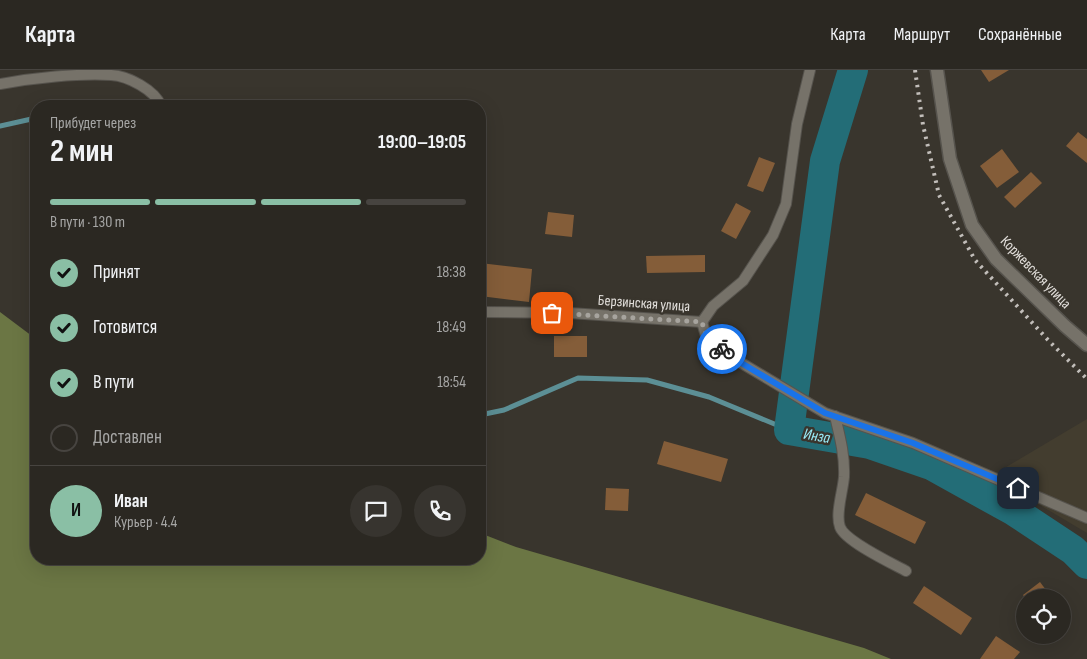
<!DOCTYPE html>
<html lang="ru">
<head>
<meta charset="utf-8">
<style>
  :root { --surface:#2b2822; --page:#37342f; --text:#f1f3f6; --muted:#a6a6a5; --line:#474440; --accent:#8abfa5 }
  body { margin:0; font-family:"Sofia Sans Condensed",sans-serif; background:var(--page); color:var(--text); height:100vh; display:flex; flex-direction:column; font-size:19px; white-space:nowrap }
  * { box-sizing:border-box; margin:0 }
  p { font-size:16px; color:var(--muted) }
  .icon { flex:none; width:28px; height:28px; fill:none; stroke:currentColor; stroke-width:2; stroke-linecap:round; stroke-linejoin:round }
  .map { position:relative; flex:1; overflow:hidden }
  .drawer { position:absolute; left:30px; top:30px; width:456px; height:465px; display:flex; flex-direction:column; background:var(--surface); border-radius:20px; box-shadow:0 5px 20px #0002,0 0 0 1px var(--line) }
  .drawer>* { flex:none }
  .buttons { position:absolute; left:1016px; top:519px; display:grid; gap:10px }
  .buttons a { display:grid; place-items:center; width:55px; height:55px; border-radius:50%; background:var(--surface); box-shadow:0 5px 20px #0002,0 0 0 1px var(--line); font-size:25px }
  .pin { position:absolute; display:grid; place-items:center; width:42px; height:42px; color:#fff; margin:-21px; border-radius:10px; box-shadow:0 2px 8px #0006 }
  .courier { position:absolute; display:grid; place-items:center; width:50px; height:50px; margin:-25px; border:4px solid #1a73e8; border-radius:50%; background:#fff; color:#222; box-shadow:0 1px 6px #0007 }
  .overview em { font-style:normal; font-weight:700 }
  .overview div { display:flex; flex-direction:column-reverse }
  .overview { display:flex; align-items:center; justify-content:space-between; height:85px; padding:0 20px }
  h1 { font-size:32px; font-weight:700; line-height:38px }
  .bar { display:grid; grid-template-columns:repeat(4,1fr); gap:8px 5px; align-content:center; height:60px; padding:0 20px }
  .bar i { height:6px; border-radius:4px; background:var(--line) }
  .bar .current { background:var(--accent) }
  .bar p { grid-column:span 4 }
  .line { display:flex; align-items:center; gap:12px; padding:0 20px; border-top:1px solid var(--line) }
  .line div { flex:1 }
  .round { display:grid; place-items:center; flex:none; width:52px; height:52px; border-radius:26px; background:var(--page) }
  ol { padding:0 20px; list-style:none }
  li { display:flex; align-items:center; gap:15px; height:55px }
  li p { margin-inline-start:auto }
  li .icon { padding:5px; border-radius:50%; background:var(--accent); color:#111; stroke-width:4 }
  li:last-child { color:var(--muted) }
  li i { width:28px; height:28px; border:2px solid var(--line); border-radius:50% }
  header { display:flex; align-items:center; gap:30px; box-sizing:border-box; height:70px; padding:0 25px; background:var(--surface); border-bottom:1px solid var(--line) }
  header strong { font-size:24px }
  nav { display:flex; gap:28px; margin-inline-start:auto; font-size:18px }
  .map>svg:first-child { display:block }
</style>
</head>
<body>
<header>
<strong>Карта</strong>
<nav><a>Карта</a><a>Маршрут</a><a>Сохранённые</a></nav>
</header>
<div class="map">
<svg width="1087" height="589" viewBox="0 0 1087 589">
  <rect width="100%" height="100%" fill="#39352d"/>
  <polygon fill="#433d2f" points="1087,349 1087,463 991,406"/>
  <polygon fill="#6b7644" points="0,242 36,269 36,489 480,489 480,463 516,477 864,578 891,589 0,589"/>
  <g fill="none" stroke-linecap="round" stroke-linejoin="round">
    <g stroke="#5c8f95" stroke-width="5">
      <polyline points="0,56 36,48"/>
      <polyline points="480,345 504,340 578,308 647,310 709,327 789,360"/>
    </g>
    <polyline stroke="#236d77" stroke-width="30" points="853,0 825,91 789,360 870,374 931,395 1014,441 1073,480 1087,494"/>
  </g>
  <g fill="#845d39">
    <polygon points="981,0 1009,0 989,12"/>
    <polygon points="1078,62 1087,69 1087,93 1066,76"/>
    <polygon points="1002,79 1019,102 997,118 980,96"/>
    <polygon points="759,87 775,93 763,122 747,116"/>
    <polygon points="1031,102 1042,113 1015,138 1004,127"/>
    <polygon points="736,133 751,141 736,169 721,161"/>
    <polygon points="548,142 574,145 572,167 545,164"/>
    <polygon points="705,185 705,202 647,203 646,186"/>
    <polygon points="480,193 532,199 529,232 480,226"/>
    <rect x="554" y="266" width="33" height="21"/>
    <polygon points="664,371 728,389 721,412 657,394"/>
    <polygon points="606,418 629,419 628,441 605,440"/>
    <polygon points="866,423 926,452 915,474 855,445"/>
    <polygon points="1040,512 1052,528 1025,528 1023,525"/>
    <polygon points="924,516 972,548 961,565 913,533"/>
    <polygon points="996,566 1020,582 1014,589 980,589"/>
  </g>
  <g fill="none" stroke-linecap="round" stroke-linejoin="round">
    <g stroke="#56534d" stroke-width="12">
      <g id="lane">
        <path d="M0,14C33,8 78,3 111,5C128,6 155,20 161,36"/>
        <polyline points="480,242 570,243 702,252 713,236 743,211 773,165 786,134 797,54 810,0"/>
        <polyline points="702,252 706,266 733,288 825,343 913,373 1087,448"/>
        <path d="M835,346C840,367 845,386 844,407C843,421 835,444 840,457C845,471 891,493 906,501"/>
      </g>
    </g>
    <g stroke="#56534d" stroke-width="15">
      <polyline id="street" points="937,0 950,89 972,155 996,189 1065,256 1087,275"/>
    </g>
    <use href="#lane" stroke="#767269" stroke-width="10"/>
    <use href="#street" stroke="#767269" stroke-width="12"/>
    <polyline stroke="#c2beba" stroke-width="4" stroke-dasharray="2.5 5" stroke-linecap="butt" points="915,0 923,55 939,125 975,190 1048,270 1087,309"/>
  </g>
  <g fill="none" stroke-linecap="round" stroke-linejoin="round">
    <polyline stroke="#a7a49e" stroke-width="5" stroke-dasharray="0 9" points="552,243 702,252 706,266 722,279"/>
    <polyline stroke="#1a73e8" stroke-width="6" points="722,279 733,288 825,343 913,373 1018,418"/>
  </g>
  <g text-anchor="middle" stroke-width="5" stroke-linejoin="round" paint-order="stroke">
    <g font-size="15" fill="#e2dfdb" stroke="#39352d">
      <text transform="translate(1036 202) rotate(46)" y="5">Коржевская улица</text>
      <text transform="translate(644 233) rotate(4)" y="5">Берзинская улица</text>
    </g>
    <g font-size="16" font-style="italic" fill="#9beefb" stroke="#39352d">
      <text transform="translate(817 365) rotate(10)" y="6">Инза</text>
    </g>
  </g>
</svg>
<div class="buttons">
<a><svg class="icon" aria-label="locate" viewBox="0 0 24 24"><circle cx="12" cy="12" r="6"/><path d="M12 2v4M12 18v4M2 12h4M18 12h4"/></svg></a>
</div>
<div class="pin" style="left:552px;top:243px;background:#ea580c"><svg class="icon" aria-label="bag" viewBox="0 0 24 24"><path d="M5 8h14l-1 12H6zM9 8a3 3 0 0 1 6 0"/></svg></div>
<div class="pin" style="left:1018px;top:418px;background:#1f2937"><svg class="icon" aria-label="home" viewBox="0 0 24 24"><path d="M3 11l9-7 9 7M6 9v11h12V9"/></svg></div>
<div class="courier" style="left:722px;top:279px"><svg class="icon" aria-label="bike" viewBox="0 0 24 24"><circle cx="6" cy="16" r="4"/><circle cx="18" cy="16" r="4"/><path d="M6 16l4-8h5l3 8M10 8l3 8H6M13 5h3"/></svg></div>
<section class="drawer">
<div class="overview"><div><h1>2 мин</h1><p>Прибудет через</p></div><em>19:00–19:05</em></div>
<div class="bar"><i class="current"></i><i class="current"></i><i class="current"></i><i></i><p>В пути · 130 m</p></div>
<ol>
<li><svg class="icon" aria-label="check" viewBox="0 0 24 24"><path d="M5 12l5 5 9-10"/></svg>Принят<p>18:38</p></li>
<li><svg class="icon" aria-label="check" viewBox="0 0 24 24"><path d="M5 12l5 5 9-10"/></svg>Готовится<p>18:49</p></li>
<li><svg class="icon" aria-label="check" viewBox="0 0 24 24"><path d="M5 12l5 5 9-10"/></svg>В пути<p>18:54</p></li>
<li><i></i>Доставлен</li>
</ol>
<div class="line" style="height:90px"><b class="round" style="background:var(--accent);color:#111">И</b><div><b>Иван</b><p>Курьер · 4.4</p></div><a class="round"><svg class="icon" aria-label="chat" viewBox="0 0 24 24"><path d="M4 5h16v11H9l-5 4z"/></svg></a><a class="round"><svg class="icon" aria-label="phone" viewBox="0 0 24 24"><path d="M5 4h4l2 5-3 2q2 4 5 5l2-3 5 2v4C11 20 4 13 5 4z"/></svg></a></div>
</section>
</div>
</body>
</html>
